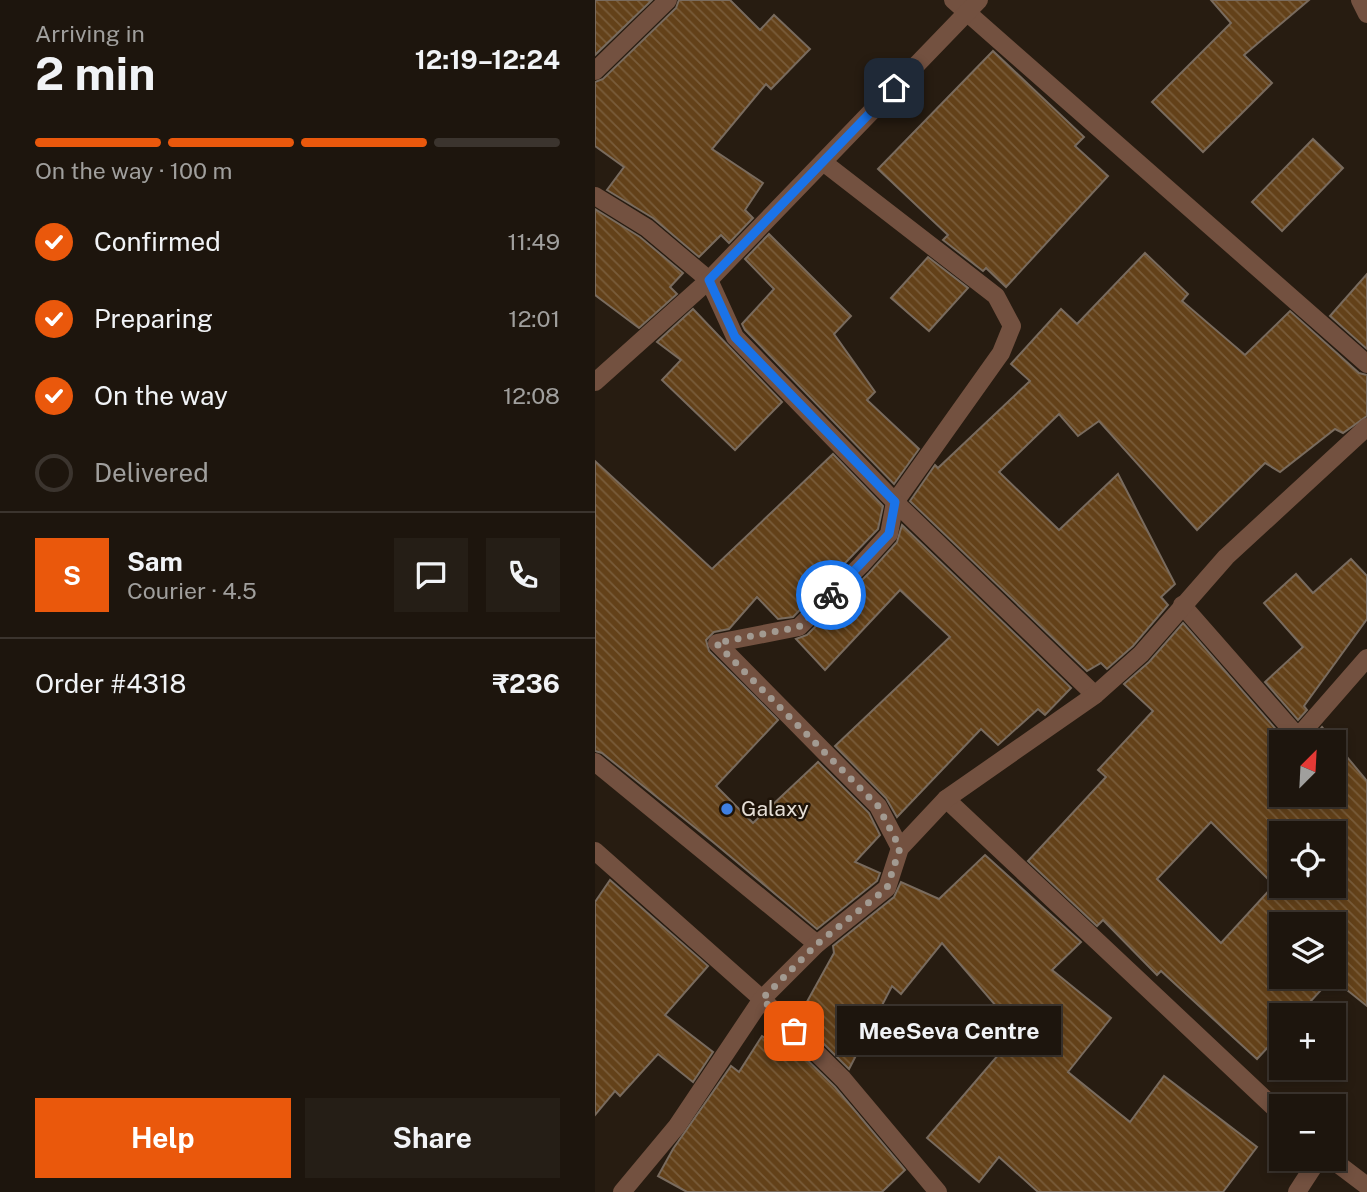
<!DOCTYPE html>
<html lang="en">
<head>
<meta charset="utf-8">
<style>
  :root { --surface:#1d150d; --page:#251e16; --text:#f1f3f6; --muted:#a09f9d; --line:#3b342e; --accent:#ea580c }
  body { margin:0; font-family:"Public Sans",sans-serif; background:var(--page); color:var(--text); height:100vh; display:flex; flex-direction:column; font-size:26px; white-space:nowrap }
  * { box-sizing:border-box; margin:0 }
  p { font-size:23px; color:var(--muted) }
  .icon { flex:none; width:38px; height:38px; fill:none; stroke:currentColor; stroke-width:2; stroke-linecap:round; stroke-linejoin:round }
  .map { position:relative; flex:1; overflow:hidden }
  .drawer { display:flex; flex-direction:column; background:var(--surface); width:595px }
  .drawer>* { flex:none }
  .needle { width:46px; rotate:24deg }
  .tools { position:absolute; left:674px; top:730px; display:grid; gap:14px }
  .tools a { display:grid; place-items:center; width:77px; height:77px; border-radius:0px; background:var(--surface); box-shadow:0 4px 10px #0003,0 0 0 2px var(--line); font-size:35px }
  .pin { position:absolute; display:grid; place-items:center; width:60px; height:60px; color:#fff; margin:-30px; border-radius:14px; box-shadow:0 4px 10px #0006 }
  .courier { position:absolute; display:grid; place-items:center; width:70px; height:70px; margin:-35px; border:5px solid #1a73e8; border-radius:50%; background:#fff; color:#222; box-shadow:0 2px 9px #0007 }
  .bubble { position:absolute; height:49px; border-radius:0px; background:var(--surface); box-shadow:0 4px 10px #0003,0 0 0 2px var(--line); font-size:23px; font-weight:700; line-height:49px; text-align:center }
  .headline em { font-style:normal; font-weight:700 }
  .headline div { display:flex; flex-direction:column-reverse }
  .headline { display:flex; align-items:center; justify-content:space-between; height:119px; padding:0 35px }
  h1 { font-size:46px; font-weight:700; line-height:52px }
  .bar { display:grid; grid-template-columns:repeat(4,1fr); gap:10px 7px; align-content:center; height:84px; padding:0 35px }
  .bar i { height:9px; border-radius:5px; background:var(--line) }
  .bar .current { background:var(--accent) }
  .bar p { grid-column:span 4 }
  .line { display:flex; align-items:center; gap:18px; padding:0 35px; border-top:2px solid var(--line) }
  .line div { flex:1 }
  .round { display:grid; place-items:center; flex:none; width:74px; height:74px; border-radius:0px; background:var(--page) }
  ol { padding:0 35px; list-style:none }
  li { display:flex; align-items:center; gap:21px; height:77px }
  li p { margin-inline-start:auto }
  li .icon { padding:7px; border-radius:50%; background:var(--accent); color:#fff; stroke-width:4 }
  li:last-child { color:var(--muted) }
  li i { width:38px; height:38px; border:4px solid var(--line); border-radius:50% }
  .primary-button { display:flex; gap:14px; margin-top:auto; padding:14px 35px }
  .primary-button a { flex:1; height:80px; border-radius:0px; background:var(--accent); color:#fff; font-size:28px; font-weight:700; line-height:80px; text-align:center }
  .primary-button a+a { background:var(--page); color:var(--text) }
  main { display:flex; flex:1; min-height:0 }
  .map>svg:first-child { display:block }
</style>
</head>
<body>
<main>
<section class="drawer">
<div class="headline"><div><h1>2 min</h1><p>Arriving in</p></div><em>12:19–12:24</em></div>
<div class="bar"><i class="current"></i><i class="current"></i><i class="current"></i><i></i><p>On the way · 100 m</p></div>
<ol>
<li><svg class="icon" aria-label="check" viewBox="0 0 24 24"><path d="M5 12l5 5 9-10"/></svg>Confirmed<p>11:49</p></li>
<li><svg class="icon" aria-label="check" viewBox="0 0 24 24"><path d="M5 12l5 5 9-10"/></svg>Preparing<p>12:01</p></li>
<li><svg class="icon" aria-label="check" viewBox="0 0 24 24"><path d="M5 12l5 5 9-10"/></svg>On the way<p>12:08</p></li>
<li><i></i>Delivered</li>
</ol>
<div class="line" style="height:126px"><b class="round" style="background:var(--accent);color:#fff">S</b><div><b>Sam</b><p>Courier · 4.5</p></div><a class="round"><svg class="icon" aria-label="chat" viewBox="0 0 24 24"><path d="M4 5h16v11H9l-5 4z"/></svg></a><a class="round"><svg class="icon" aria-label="phone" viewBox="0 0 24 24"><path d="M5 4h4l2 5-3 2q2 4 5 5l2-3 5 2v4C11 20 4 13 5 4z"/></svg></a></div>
<div class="line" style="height:91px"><div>Order #4318</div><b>₹236</b></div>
<div class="primary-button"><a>Help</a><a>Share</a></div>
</section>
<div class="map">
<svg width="772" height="1192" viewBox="0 0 772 1192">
  <defs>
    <pattern id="building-back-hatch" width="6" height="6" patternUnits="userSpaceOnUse" patternTransform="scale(1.75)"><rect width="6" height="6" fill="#634119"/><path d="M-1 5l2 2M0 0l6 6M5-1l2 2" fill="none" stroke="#795c3a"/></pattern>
  </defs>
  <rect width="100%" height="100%" fill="#271c11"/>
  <g fill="url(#building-back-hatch)" stroke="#796b5e" stroke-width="2" fill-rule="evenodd">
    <polygon points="0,0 57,0 0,55"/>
    <polygon points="84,0 135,0 165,30 179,15 215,49 176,89 171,84 117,149 168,183 150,210 158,218 134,243 126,235 104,257 58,218 12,190 29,167 0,146 0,82 8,79 81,8"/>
    <polygon points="616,0 714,0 649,55 677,83 608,152 557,102 636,23"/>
    <polygon points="398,51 489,137 480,146 513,176 411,287 391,268 388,271 348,240 353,235 283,169"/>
    <polygon points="718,139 748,168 687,231 657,202"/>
    <polygon points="0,209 45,237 88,273 75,287 82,294 44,328 0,295"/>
    <polygon points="174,234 256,316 239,334 280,392 272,400 324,449 299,484 150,330 147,324 179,289 150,259"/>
    <polygon points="550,253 593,294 587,301 650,355 695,311 764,373 772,375 772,416 748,433 740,429 685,472 670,463 602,530 504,421 483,436 464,414 404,472 464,530 523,474 580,584 566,597 573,605 538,646 512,669 506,663 492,671 315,501 340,465 343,468 435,381 416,364 466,309 482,324"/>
    <polygon points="333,257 373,288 334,331 296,298"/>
    <polygon points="772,274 772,349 735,316"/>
    <polygon points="98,309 187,402 140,450 67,380 86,360 62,342"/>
    <polygon points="238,454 288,506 283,529 198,617 183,619 162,597 134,629 119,632 111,640 114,651 183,720 121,786 158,823 223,762 274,813 285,835 260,862 285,873 282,881 222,929 118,842 7,753 0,751 0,461 117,569"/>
    <polygon points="307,525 476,688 450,715 443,709 403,745 386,729 302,817 291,798 240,746 355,637 305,590 230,670 201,639 212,635 274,573 302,542"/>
    <polygon points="756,559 772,576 772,619 709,706 712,710 703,720 670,682 708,647 669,603 701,574 718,593"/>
    <path d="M588,623L692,742H686V794H738V742H714L727,727L772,781V1006L737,978L703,1015H686V1033L662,1059L566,971L562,975L508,920L502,926L433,861L511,777L503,770L558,711L529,684L554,662ZM616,822L679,885L626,943L562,879ZM686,833H738V886H686ZM686,924H738V976H686Z"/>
    <polygon points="390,855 486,942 457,970 516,1018 473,1072 535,1122 569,1076 662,1147 628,1192 443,1192 404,1157 384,1182 332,1138 417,1039 391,1020 402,1007 347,943 306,994 297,986 254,1069 203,1018 239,953 238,946 299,897 306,882 344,899"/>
    <polygon points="15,880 113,966 70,1015 118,1052 98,1082 63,1054 25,1096 20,1091 0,1115 0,902"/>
    <polygon points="167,1036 187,1048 191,1039 240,1087 310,1170 287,1192 92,1192 63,1176 78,1149 136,1066 144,1072"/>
  </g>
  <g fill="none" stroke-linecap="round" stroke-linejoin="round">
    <g stroke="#735140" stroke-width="18">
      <polyline points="358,0 772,364"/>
      <polyline points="765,0 772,14"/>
      <polyline points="0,71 73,0"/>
      <polyline points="228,162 401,296 417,326 406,353 300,502 294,534 266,565 204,627 122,643 283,806 305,848"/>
      <polyline points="0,196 52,228 114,280 140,337 300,502 500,695"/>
      <polyline points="0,382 114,280 384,0"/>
      <polyline points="587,605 703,737 772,658"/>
      <polyline points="0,762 222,944"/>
      <polyline points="351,799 686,1114"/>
      <polyline points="0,851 167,999 248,1079 343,1192"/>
      <polyline points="735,1158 772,1186"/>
      <polyline points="27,1192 82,1126 167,999 222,944 292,888 305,848 351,799 500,695 546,654 631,557 772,427"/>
      <polyline points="702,1192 724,1158"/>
    </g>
  </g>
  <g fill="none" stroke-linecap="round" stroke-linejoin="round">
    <polyline stroke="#a29a91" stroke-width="7" stroke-dasharray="0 12.6" points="199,1031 167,999 222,944 292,888 305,848 283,806 121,643 204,627 236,595"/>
    <polyline stroke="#1a73e8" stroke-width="9" points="236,595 294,534 300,502 140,337 114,280 299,88"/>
  </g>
  <circle fill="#3f7fe0" stroke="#1e1308" stroke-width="2.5" cx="132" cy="809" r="7"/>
  <g text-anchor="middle" stroke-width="5" stroke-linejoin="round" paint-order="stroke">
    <g font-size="21" fill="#e5ded6" stroke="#1e1308" text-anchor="start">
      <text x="146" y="816">Galaxy</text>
    </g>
  </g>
</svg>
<div class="tools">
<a><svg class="needle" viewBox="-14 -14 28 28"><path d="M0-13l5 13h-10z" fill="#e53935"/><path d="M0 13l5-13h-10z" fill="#a09f9d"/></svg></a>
<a><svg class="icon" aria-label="locate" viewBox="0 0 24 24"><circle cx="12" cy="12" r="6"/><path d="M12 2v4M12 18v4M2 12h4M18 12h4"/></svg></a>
<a><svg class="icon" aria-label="layers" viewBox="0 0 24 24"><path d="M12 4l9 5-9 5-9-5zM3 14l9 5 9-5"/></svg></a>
<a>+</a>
<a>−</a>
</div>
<div class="pin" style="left:199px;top:1031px;background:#ea580c"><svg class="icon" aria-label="bag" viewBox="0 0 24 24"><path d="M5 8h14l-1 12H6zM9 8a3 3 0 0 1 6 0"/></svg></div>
<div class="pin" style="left:299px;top:88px;background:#1f2937"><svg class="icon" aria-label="home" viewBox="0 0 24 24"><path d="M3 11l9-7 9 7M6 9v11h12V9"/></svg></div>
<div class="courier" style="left:236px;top:595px"><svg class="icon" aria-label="bike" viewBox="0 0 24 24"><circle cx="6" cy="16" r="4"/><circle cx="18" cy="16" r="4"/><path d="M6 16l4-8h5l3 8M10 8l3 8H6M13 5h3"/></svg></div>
<div class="bubble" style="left:242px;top:1006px;width:224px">MeeSeva Centre</div>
</div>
</main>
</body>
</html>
